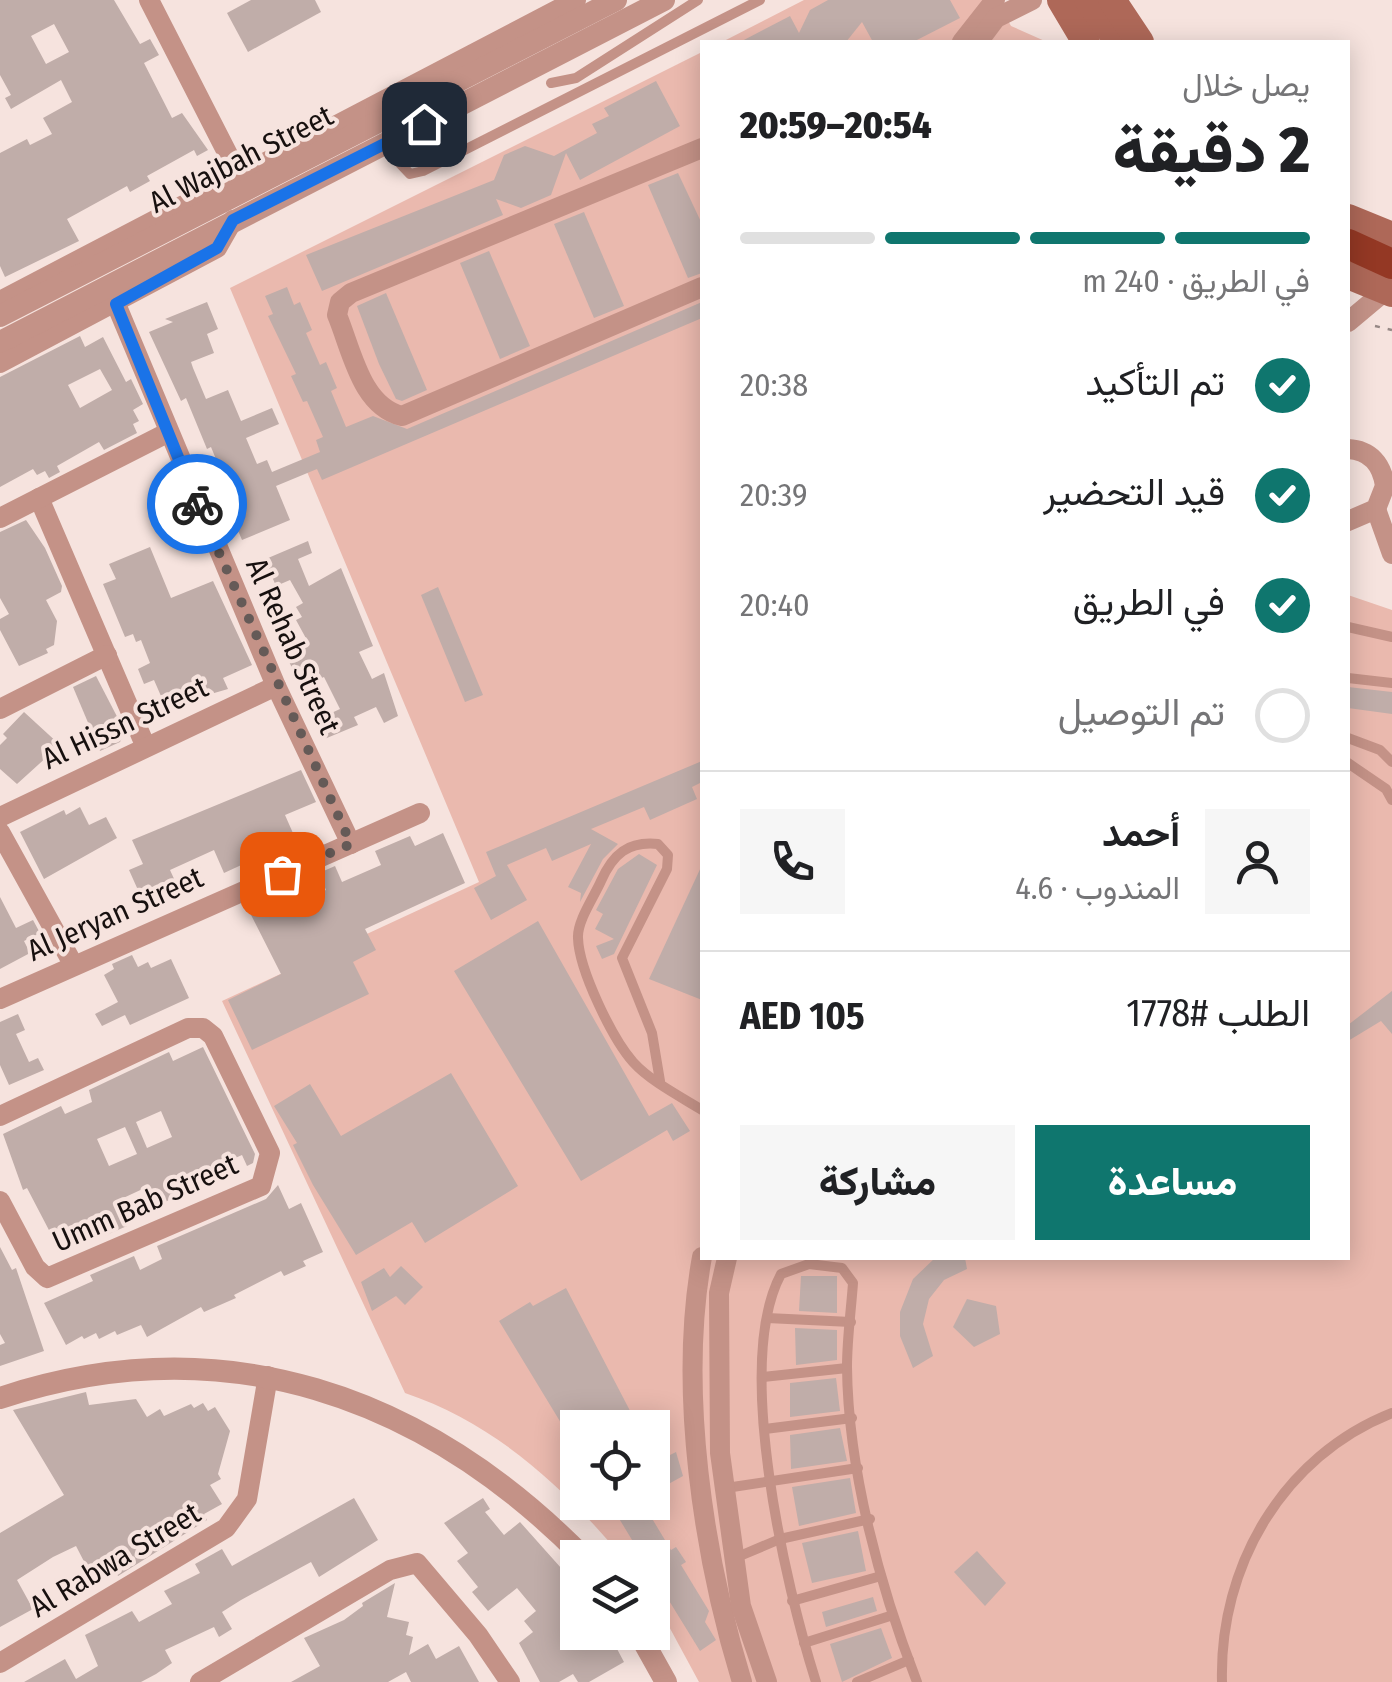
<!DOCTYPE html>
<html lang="ar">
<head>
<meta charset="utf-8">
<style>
  :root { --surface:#fff; --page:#f6f6f6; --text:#202124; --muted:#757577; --line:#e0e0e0; --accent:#0f766e }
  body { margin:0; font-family:"Fira Sans Condensed",Vazirmatn,sans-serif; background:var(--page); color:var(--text); direction:rtl; height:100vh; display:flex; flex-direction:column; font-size:38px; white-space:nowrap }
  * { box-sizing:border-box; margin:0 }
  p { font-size:32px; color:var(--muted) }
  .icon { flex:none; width:55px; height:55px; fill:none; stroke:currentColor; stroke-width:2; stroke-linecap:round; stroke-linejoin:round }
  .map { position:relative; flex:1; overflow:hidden; direction:ltr }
  .panel { position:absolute; left:700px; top:40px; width:650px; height:1220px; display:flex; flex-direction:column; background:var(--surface); border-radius:0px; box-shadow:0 5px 25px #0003; direction:rtl }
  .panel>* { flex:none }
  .controls { position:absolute; left:560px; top:1410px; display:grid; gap:20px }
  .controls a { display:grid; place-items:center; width:110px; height:110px; border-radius:0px; background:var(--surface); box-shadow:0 5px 25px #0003; font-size:50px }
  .pin { position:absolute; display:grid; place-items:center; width:85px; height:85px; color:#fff; margin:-42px; border-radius:20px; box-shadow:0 5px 15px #0006 }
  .courier { position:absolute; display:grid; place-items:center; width:100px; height:100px; margin:-50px; border:8px solid #1a73e8; border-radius:50%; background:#fff; color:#222; box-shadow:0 2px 12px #0007 }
  .headline em { font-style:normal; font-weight:800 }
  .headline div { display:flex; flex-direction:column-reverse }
  .headline { display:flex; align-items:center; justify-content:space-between; height:170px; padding:0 40px }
  h1 { font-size:65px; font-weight:800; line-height:75px }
  .bar { display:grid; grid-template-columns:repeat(4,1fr); gap:15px 10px; align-content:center; height:120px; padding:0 40px }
  .bar i { height:12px; border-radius:8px; background:var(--line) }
  .bar .current { background:var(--accent) }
  .bar p { grid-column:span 4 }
  .line { display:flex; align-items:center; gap:25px; padding:0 40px; border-top:2px solid var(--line) }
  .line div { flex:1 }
  .round { display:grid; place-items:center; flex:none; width:105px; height:105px; border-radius:0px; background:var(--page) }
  ol { padding:0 40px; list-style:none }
  li { display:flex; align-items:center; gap:30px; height:110px }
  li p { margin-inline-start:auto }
  li .icon { padding:10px; border-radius:50%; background:var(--accent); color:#fff; stroke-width:4 }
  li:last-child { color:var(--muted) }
  li i { width:55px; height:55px; border:5px solid var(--line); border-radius:50% }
  .action { display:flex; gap:20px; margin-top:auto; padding:20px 40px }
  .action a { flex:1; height:115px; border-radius:0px; background:var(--accent); color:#fff; font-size:40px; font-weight:800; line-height:115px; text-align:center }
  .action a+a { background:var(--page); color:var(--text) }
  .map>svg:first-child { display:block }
</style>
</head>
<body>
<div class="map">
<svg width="1392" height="1682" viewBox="0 0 1392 1682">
  <rect width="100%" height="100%" fill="#f6e3de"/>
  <g fill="#eab9ae" fill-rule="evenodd">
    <polygon points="804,0 997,0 1011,26 1047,42 722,42"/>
    <path d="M702,52V1258H1348V595L1392,610V1682H699L653,1597L652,1558L622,1557C563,1486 494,1423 405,1393L222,1001L479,882L230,288ZM578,1428H652V1502H578Z"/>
  </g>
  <g fill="#c0ada9" fill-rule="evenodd">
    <path d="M0,0H114L140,44L150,39L159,55L144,63L172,118L182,113L208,150L197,156L194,150L147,176L150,181L130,192L127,186L67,219L79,241L5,277L0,266V153L27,139L30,145L52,134L43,118L72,102L61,80L11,109L5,98L11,95L0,75ZM54,24L69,52L46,64L31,36Z"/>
    <polygon points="251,0 315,0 321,12 248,52 227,13"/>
    <polygon points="828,0 950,0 960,18 913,42 873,42 862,22 846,42 740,42 790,16 799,33 810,10"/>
    <polygon points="656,81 680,126 580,180 566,153 551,195 521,208 496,199 503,215 322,291 306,255 494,180 504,155 525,146 554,156 597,133 592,124 609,116 604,108"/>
    <polygon points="678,173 702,224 702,273 688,278 648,185"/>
    <polygon points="584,212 624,306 594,318 554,224"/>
    <polygon points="489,251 530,346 500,359 460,263"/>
    <polygon points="287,287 294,305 300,302 312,330 306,333 320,365 326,362 337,388 331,391 346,427 373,416 407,429 702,302 702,318 322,480 317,469 276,486 290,520 242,540 225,499 231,496 211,447 207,449 186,398 181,401 149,332 173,322 165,319 207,302 218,329 207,334 214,353 191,362 193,368 206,399 228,390 241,421 272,408 279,424 246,438 257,464 267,460 272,472 320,452 316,440 323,437 307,401 303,402 291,376 296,374 268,316 273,314 265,296"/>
    <polygon points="386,293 427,390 402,401 396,399 379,364 357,306"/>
    <path d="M80,336L85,347L103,337L126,382L131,379L143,404L133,410L139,421L133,424L137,433L104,450L99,442L57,466L60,472L49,478L45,471L37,475L33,469L0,487V377ZM100,369L112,390L80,408L68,385Z"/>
    <polygon points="26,520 45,548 62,586 61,592 46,600 57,621 54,645 46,649 48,653 19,666 0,630 0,619 9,614 0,598 0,532"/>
    <polygon points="308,541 312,553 298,559 309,586 341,568 373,646 359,652 372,679 384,673 398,716 384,723 376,707 354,717 358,725 322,740 314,721 340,709 324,677 301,687 285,653 308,642 296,620 302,617 296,607 303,603 290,580 276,586 270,572 259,577 254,564"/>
    <polygon points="150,547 171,598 213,581 252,665 223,678 228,689 197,698 194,691 164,703 154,680 144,684 138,669 150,663 141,640 136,642 133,634 125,637 103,584 116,579 109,564"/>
    <polygon points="438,587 483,695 465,702 421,595"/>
    <polygon points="96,676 125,732 120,742 100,751 73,687"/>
    <polygon points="1348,687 1392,692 1392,714 1348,708"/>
    <polygon points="24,712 60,745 17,784 0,769 0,745 7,738 3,734"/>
    <polygon points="702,761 702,782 692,787 697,799 650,820 644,807 591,829 618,844 603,859 580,902 581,893 568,887 591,844 552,861 546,848 507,865 527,900 491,920 474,888 496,876 486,852"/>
    <polygon points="301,770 316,802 285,815 296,840 224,873 214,850 170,870 181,894 161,903 156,892 142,899 129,870 143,864 132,840"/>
    <polygon points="80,807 89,825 106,817 117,838 44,879 20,832 64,810 66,815"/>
    <polygon points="443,833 465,883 365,929 376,950 353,962 369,994 252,1050 228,1000 281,974 246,905 295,883 303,900 326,890 319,873 335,866 342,882 381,865 375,851 410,836 415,846"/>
    <polygon points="639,854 657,865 614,954 602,959 596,946 614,939 595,929 603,914 596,910 618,869"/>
    <polygon points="702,865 702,1000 649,979"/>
    <polygon points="0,897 16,928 33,920 40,933 24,941 30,953 0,969"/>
    <polygon points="538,921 649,1116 672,1103 690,1131 673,1141 667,1130 581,1181 454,971"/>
    <polygon points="132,955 138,967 148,962 151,968 171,959 189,998 130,1025 125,1015 102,1026 95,1014 118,1002 104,975 114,969 112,964"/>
    <polygon points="1392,991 1392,1034 1381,1021 1348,1041 1348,1025"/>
    <polygon points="18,1014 25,1030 16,1034 29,1062 38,1058 44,1070 9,1085 0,1065 0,1022"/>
    <path d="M203,1047L255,1154L253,1163L247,1166L242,1155L190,1178L194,1189L158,1205L149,1186L119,1200L127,1226L104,1236L98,1224L66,1238L62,1229L51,1234L27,1188L23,1190L3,1134L61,1106L65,1114L92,1102L89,1090L169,1052L173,1061ZM161,1111L172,1137L147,1148L136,1122ZM125,1127L137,1154L109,1166L97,1139Z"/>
    <polygon points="451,1073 518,1186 425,1243 412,1222 356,1255 313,1185 293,1145 297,1143 274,1106 310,1084 341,1136"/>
    <polygon points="278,1185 289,1209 301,1203 323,1252 303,1261 306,1266 284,1276 281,1271 234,1295 236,1298 204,1312 201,1307 147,1337 141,1325 117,1335 115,1331 99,1339 96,1333 84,1339 82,1336 66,1345 44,1303 93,1281 90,1275 134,1256 140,1270 162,1259 157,1246 266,1199"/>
    <polygon points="0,1247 12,1270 16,1268 44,1351 0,1366 0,1345 5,1343 0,1334"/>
    <polygon points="935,1258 965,1258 967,1269 944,1280 929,1299 923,1324 933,1356 913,1368 900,1336 900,1312 913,1279"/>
    <polygon points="401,1266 423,1287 405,1305 396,1296 372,1311 361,1282 384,1268 390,1277"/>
    <polygon points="801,1276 837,1276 837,1313 799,1311"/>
    <polygon points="566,1288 639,1428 578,1428 578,1451 499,1321 530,1302 533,1306"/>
    <polygon points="967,1299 996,1306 1000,1334 974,1347 953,1327"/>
    <polygon points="795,1328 837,1330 837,1360 796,1365"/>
    <polygon points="836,1378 840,1411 790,1417 790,1383"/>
    <polygon points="86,1392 89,1405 136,1399 147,1417 160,1409 164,1416 191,1404 194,1408 203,1403 208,1411 215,1407 230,1431 218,1474 221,1479 210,1485 222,1504 204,1514 207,1520 118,1576 115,1569 91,1575 76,1546 53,1557 17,1580 33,1609 0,1627 0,1533 64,1495 13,1410"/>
    <polygon points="840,1428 847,1461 791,1469 790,1435"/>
    <polygon points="676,1452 683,1476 652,1493 652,1464"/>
    <polygon points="850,1478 856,1513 799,1526 792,1487"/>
    <polygon points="354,1498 378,1540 319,1577 311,1562 241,1600 222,1612 232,1629 219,1637 214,1627 165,1650 172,1663 156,1674 141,1682 24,1682 65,1659 76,1679 98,1666 85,1635 132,1611 139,1622 172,1604 164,1591 200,1573 195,1564 222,1549 232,1566"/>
    <polygon points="483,1498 490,1509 485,1512 504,1535 520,1522 578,1587 578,1632 608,1632 624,1662 589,1682 578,1682 573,1674 559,1682 540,1682 519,1643 533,1632 524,1621 536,1611 517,1588 488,1611 472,1592 478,1587 457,1561 468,1553 444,1523"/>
    <polygon points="609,1502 642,1502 671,1550 676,1547 686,1562 681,1565 709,1611 705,1622 716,1640 700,1651 652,1573 652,1558 643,1558"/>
    <polygon points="858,1531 866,1571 812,1583 802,1543"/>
    <polygon points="977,1551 1006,1583 985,1606 954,1572"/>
    <polygon points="395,1583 387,1617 409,1622 406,1635 413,1637 409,1655 428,1644 436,1659 459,1646 479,1682 411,1682 406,1672 388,1682 291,1682 320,1666 304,1638 344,1620 363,1606 362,1603"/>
    <polygon points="873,1597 877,1611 826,1627 822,1612"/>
    <polygon points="881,1628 892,1658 842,1682 830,1644"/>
  </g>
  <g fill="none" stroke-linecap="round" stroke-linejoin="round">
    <polyline stroke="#968885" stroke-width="2.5" stroke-dasharray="5 8" stroke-linecap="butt" points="1375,326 1392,330"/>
    <g stroke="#c49287" stroke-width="10">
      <polyline points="551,83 576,78 698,0"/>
      <polyline points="392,141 391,154 410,174 423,171 760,0"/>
      <polyline points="1348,627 1392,637"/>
      <polyline points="1348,678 1392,683"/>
      <polyline points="1348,738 1380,750 1392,762"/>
      <polyline points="1348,763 1386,789 1392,800"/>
      <path d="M660,1081L652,1033L622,958L667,869L668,855L658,844C628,841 613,854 601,881C594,897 577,921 578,938C579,970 612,1038 633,1062C650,1081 681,1097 702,1110"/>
      <polyline points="767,1318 851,1322"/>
      <polyline points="763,1377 847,1368"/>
      <polyline points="765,1429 852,1418"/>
      <polyline points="726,1488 858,1468"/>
      <polyline points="735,1558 780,1539 870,1519"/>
      <polyline points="792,1601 881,1576"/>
      <polyline points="804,1643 890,1616"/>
      <path d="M816,1682C786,1587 733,1364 781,1274L809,1264L842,1268L853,1283C851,1311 847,1339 847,1367C848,1470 880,1587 917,1682"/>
      <polyline points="857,1682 909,1660"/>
      <path d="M1222,1682C1219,1566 1283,1456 1392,1413"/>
    </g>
    <g stroke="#c49287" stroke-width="20">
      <polyline points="149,0 239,176"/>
      <polyline points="962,42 995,0"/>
      <polyline points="978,42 996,18 1032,0"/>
      <path d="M702,148L351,293L340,302L337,315C352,351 361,406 402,416L702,287"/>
      <polyline points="0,301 576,0"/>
      <polyline points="116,304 276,686 351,844"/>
      <polyline points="1348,322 1385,291"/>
      <polyline points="0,363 217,248 233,220"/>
      <path d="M1348,449C1370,450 1382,464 1385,486L1376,509L1348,521"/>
      <polyline points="39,498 145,745"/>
      <polyline points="1376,509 1392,554"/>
      <polyline points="0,518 167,433"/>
      <polyline points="0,709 107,655"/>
      <polyline points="0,817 276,686"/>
      <polyline points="0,832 73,964"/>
      <polyline points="0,999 420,813"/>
      <polyline points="0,1116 188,1028 203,1028 213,1036 270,1153 261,1186 47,1278 35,1267 0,1201"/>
      <path d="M702,1257C678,1389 703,1555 742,1682"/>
      <polyline points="727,1258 719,1293 720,1453 741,1606 767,1682"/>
      <polyline points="0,1663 226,1528 247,1499 268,1376"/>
      <polyline points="200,1682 390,1570 417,1563 478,1635 510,1682"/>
    </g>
    <g stroke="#c49287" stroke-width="22">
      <polyline points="0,316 616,0"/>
      <polyline points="0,342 664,0"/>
      <path d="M0,1398C223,1324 424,1395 584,1558"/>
      <polyline points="638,1632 666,1682"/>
    </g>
    <g stroke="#ae6858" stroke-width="28">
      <polyline points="1061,0 1086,42"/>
      <polyline points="1088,0 1119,42"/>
      <polyline points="1112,0 1140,42"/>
      <polyline points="1348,218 1392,236"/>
      <polyline points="1348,275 1392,293"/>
    </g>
    <polyline stroke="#943824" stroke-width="30" points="1348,244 1392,264"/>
  </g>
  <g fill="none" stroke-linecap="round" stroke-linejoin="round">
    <polyline stroke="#655a57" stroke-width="10" stroke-dasharray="0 18" points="197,504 351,844 282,874"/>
    <polyline stroke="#1a73e8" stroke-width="12" points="197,504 116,304 217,248 233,220 424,124"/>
  </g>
  <g text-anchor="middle" stroke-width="8" stroke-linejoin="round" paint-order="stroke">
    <g font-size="30" fill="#17100f" stroke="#f6e3de">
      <text transform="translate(241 159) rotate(-27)" y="10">Al Wajbah Street</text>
      <text transform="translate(293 646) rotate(66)" y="10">Al Rehab Street</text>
      <text transform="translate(125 723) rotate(-25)" y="10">Al Hissn Street</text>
      <text transform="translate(115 914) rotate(-24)" y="10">Al Jeryan Street</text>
      <text transform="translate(145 1203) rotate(-24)" y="10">Umm Bab Street</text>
      <text transform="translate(115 1560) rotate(-31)" y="10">Al Rabwa Street</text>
    </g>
  </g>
</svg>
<div class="controls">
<a><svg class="icon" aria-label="locate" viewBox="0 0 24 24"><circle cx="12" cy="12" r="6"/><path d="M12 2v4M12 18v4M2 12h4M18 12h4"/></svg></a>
<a><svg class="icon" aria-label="layers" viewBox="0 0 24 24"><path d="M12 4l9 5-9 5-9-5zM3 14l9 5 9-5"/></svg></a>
</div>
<div class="pin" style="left:282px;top:874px;background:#ea580c"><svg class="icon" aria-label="bag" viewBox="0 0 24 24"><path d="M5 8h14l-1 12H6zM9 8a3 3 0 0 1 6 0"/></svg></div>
<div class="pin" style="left:424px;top:124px;background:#1f2937"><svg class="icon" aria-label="home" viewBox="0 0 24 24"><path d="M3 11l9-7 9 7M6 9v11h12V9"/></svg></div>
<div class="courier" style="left:197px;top:504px"><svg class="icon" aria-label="bike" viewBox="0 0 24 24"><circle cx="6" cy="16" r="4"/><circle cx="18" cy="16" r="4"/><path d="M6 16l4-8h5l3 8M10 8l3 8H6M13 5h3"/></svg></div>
<section class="panel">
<div class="headline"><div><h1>2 دقيقة</h1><p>يصل خلال</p></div><em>20:54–20:59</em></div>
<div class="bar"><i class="current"></i><i class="current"></i><i class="current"></i><i></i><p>في الطريق · 240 m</p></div>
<ol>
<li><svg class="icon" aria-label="check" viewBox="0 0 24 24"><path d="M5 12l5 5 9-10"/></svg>تم التأكيد<p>20:38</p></li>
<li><svg class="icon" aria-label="check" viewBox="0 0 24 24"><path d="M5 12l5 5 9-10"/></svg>قيد التحضير<p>20:39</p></li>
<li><svg class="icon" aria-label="check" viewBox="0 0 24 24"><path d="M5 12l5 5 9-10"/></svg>في الطريق<p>20:40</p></li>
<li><i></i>تم التوصيل</li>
</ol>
<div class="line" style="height:180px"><a class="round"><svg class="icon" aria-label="person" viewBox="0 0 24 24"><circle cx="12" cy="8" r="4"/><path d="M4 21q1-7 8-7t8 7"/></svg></a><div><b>أحمد</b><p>المندوب · 4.6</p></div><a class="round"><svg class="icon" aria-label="phone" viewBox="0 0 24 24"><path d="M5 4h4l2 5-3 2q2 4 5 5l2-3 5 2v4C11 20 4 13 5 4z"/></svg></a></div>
<div class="line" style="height:130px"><div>الطلب #1778</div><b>AED 105</b></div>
<div class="action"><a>مساعدة</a><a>مشاركة</a></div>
</section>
</div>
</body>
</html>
